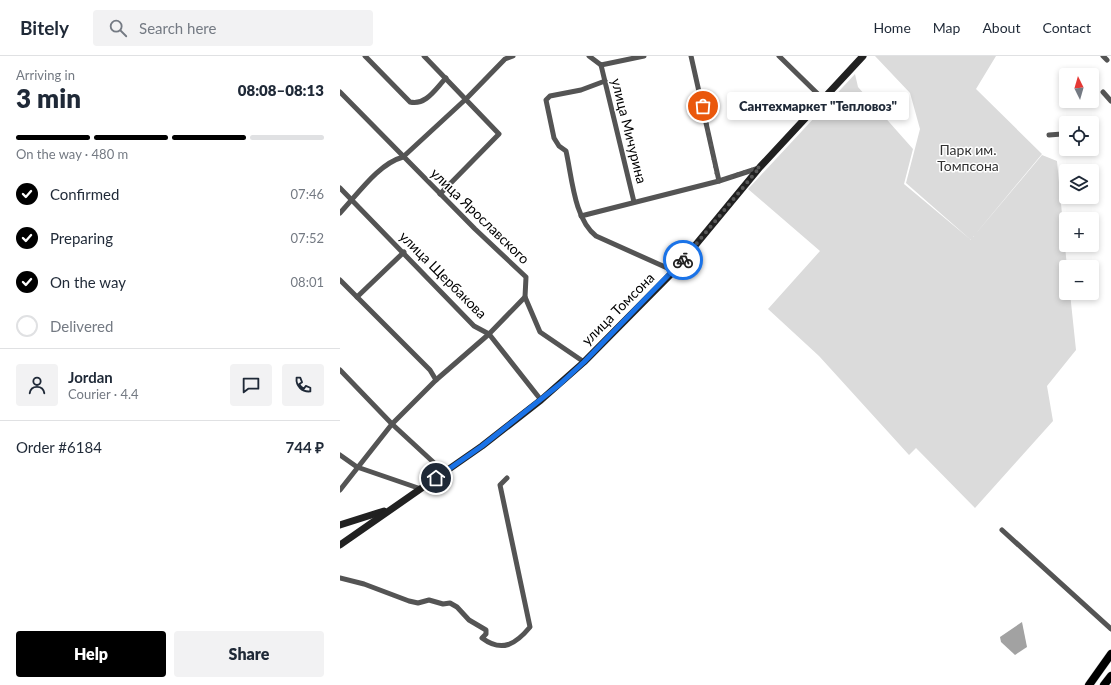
<!DOCTYPE html>
<html lang="en">
<head>
<meta charset="utf-8">
<style>
  :root { --surface:#fff; --page:#f2f2f3; --text:#1f2937; --muted:#747a83; --line:#e0e1e3; --accent:#000 }
  body { margin:0; font-family:Lato,sans-serif; background:var(--page); color:var(--text); height:100vh; display:flex; flex-direction:column; font-size:15px; white-space:nowrap }
  * { box-sizing:border-box; margin:0 }
  p { font-size:13px; color:var(--muted) }
  .icon { flex:none; width:22px; height:22px; fill:none; stroke:currentColor; stroke-width:2; stroke-linecap:round; stroke-linejoin:round }
  .map { position:relative; flex:1; overflow:hidden }
  .drawer { display:flex; flex-direction:column; background:var(--surface); width:340px }
  .drawer>* { flex:none }
  .needle { width:26px; rotate:355deg }
  .tools { position:absolute; left:719px; top:12px; display:grid; gap:8px }
  .tools a { display:grid; place-items:center; width:40px; height:40px; border-radius:4px; background:var(--surface); box-shadow:0 2px 6px #0003; font-size:20px }
  .pin { position:absolute; display:grid; place-items:center; width:34px; height:34px; color:#fff; margin:-17px; border:2px solid #fff; border-radius:50%; box-shadow:0 1px 4px #0007 }
  .courier { position:absolute; display:grid; place-items:center; width:40px; height:40px; margin:-20px; border:3px solid #1a73e8; border-radius:50%; background:#fff; color:#222; box-shadow:0 1px 5px #0007 }
  .bubble { position:absolute; height:28px; border-radius:4px; background:var(--surface); box-shadow:0 2px 6px #0003; font-size:13px; font-weight:800; line-height:28px; text-align:center }
  .overview em { font-style:normal; font-weight:800 }
  .overview div { display:flex; flex-direction:column-reverse }
  .overview { display:flex; align-items:center; justify-content:space-between; height:68px; padding:0 16px }
  h1 { font-size:26px; font-weight:800; line-height:30px }
  .bar { display:grid; grid-template-columns:repeat(4,1fr); gap:6px 4px; align-content:center; height:48px; padding:0 16px }
  .bar i { height:5px; border-radius:3px; background:var(--line) }
  .bar .active { background:var(--accent) }
  .bar p { grid-column:span 4 }
  .line { display:flex; align-items:center; gap:10px; padding:0 16px; border-top:1px solid var(--line) }
  .line div { flex:1 }
  .round { display:grid; place-items:center; flex:none; width:42px; height:42px; border-radius:4px; background:var(--page) }
  ol { padding:0 16px; list-style:none }
  li { display:flex; align-items:center; gap:12px; height:44px }
  li p { margin-inline-start:auto }
  li .icon { padding:4px; border-radius:50%; background:var(--accent); color:#fff; stroke-width:4 }
  li:last-child { color:var(--muted) }
  li i { width:22px; height:22px; border:2px solid var(--line); border-radius:50% }
  .action { display:flex; gap:8px; margin-top:auto; padding:8px 16px }
  .action a { flex:1; height:46px; border-radius:4px; background:var(--accent); color:#fff; font-size:16px; font-weight:800; line-height:46px; text-align:center }
  .action a+a { background:var(--page); color:var(--text) }
  header { display:flex; align-items:center; gap:24px; box-sizing:border-box; height:56px; padding:0 20px; background:var(--surface); border-bottom:1px solid var(--line) }
  header strong { font-size:19px }
  nav { display:flex; gap:22px; margin-inline-start:auto; font-size:14px }
  .search { width:280px; height:36px; background:var(--page); display:flex; align-items:center; gap:10px; box-sizing:border-box; padding:0 14px; border-radius:4px; color:var(--muted); font-size:15px }
  main { display:flex; flex:1; min-height:0 }
  .map>svg:first-child { display:block }
</style>
</head>
<body>
<header>
<strong>Bitely</strong>
<div class="search"><svg class="icon" aria-label="search" viewBox="0 0 24 24"><circle cx="10" cy="10" r="6"/><path d="M15 15l6 6"/></svg>Search here</div>
<nav><a>Home</a><a>Map</a><a>About</a><a>Contact</a></nav>
</header>
<main>
<section class="drawer">
<div class="overview"><div><h1>3 min</h1><p>Arriving in</p></div><em>08:08–08:13</em></div>
<div class="bar"><i class="active"></i><i class="active"></i><i class="active"></i><i></i><p>On the way · 480 m</p></div>
<ol>
<li><svg class="icon" aria-label="check" viewBox="0 0 24 24"><path d="M5 12l5 5 9-10"/></svg>Confirmed<p>07:46</p></li>
<li><svg class="icon" aria-label="check" viewBox="0 0 24 24"><path d="M5 12l5 5 9-10"/></svg>Preparing<p>07:52</p></li>
<li><svg class="icon" aria-label="check" viewBox="0 0 24 24"><path d="M5 12l5 5 9-10"/></svg>On the way<p>08:01</p></li>
<li><i></i>Delivered</li>
</ol>
<div class="line" style="height:72px"><a class="round"><svg class="icon" aria-label="person" viewBox="0 0 24 24"><circle cx="12" cy="8" r="4"/><path d="M4 21q1-7 8-7t8 7"/></svg></a><div><b>Jordan</b><p>Courier · 4.4</p></div><a class="round"><svg class="icon" aria-label="chat" viewBox="0 0 24 24"><path d="M4 5h16v11H9l-5 4z"/></svg></a><a class="round"><svg class="icon" aria-label="phone" viewBox="0 0 24 24"><path d="M5 4h4l2 5-3 2q2 4 5 5l2-3 5 2v4C11 20 4 13 5 4z"/></svg></a></div>
<div class="line" style="height:52px"><div>Order #6184</div><b>744 ₽</b></div>
<div class="action"><a>Help</a><a>Share</a></div>
</section>
<div class="map">
<svg width="771" height="629" viewBox="0 0 771 629">
  <rect width="100%" height="100%" fill="#fff"/>
  <polygon fill="#dbdbdb" points="535,0 656,0 636,33 702,98 633,181 702,99 717,105 727,211 726,237 730,237 736,294 707,330 713,365 635,452 576,392 569,399 479,300 428,253 480,195 408,133 515,18 518,31 573,93 564,128 631,184 566,127 580,73 570,37"/>
  <polygon fill="#a2a2a2" points="682,566 687,591 675,599 661,586 660,581"/>
  <g fill="none" stroke-linecap="round" stroke-linejoin="round">
    <g stroke="#dbdbdb" stroke-width="9">
      <g id="primary">
        <polyline points="749,629 771,598"/>
        <polyline points="764,629 771,620"/>
      </g>
    </g>
    <g stroke="#545454" stroke-width="5">
      <path d="M25,0L70,46C86,50 96,32 106,22"/>
      <polyline points="84,0 159,78 100,138"/>
      <polyline points="249,0 261,9 304,0"/>
      <polyline points="351,0 379,125"/>
      <polyline points="439,0 483,43"/>
      <polyline points="763,0 767,4"/>
      <polyline points="261,9 294,146"/>
      <path d="M265,25L241,34L210,40L206,44L214,82L219,90L226,95C232,121 234,163 256,180L334,215"/>
      <polyline points="722,34 726,29"/>
      <polyline points="0,36 135,173 186,221 185,241 200,276 244,306"/>
      <polyline points="763,36 771,45"/>
      <polyline points="709,79 722,78 726,74"/>
      <polyline points="0,132 134,270 149,278 201,344"/>
      <path d="M0,157C18,138 38,108 63,101L127,42L165,3L173,0"/>
      <polyline points="241,160 379,125 419,112"/>
      <polyline points="0,224 90,314 96,324"/>
      <polyline points="17,241 64,196"/>
      <polyline points="0,314 52,368 104,416"/>
      <polyline points="0,399 17,411 81,433"/>
      <polyline points="0,434 52,368 96,324 149,278 185,241"/>
      <polyline points="662,474 771,573"/>
      <path d="M0,522L24,528L69,545L78,547L89,544L103,548L110,547L117,551L129,564L146,574V578L142,582C162,597 176,588 190,571L160,429L167,422"/>
    </g>
    <g stroke="#212121" stroke-width="7">
      <polyline points="0,469 44,455"/>
      <polyline points="0,489 142,390 201,344 244,306 334,215 420,111 523,0"/>
    </g>
    <use href="#primary" stroke="#000" stroke-width="8"/>
  </g>
  <g fill="none" stroke-linecap="round" stroke-linejoin="round">
    <polyline stroke="#595959" stroke-width="4" stroke-dasharray="0 7.2" points="343,204 420,111 378,125 363,50"/>
    <polyline stroke="#1a73e8" stroke-width="5" points="96,422 142,390 220,328 244,306 343,204"/>
  </g>
  <g text-anchor="middle" stroke-width="3" stroke-linejoin="round" paint-order="stroke">
    <g font-size="14" fill="#000" stroke="#fff">
      <text transform="translate(289 75) rotate(76)" y="5">улица Мичурина</text>
      <text transform="translate(140 160) rotate(44)" y="5">улица Ярославского</text>
      <text transform="translate(103 219) rotate(45)" y="5">улица Щербакова</text>
      <text transform="translate(278 253) rotate(-45)" y="5">улица Томсона</text>
    </g>
    <g font-size="14" fill="#323232" stroke="#fff">
      <text x="628" y="99">Парк им.<tspan x="628" dy="16">Томпсона</tspan></text>
    </g>
  </g>
</svg>
<div class="tools">
<a><svg class="needle" viewBox="-14 -14 28 28"><path d="M0-13l5 13h-10z" fill="#e53935"/><path d="M0 13l5-13h-10z" fill="#747a83"/></svg></a>
<a><svg class="icon" aria-label="locate" viewBox="0 0 24 24"><circle cx="12" cy="12" r="6"/><path d="M12 2v4M12 18v4M2 12h4M18 12h4"/></svg></a>
<a><svg class="icon" aria-label="layers" viewBox="0 0 24 24"><path d="M12 4l9 5-9 5-9-5zM3 14l9 5 9-5"/></svg></a>
<a>+</a>
<a>−</a>
</div>
<div class="pin" style="left:363px;top:50px;background:#ea580c"><svg class="icon" aria-label="bag" viewBox="0 0 24 24"><path d="M5 8h14l-1 12H6zM9 8a3 3 0 0 1 6 0"/></svg></div>
<div class="pin" style="left:96px;top:422px;background:#1f2937"><svg class="icon" aria-label="home" viewBox="0 0 24 24"><path d="M3 11l9-7 9 7M6 9v11h12V9"/></svg></div>
<div class="courier" style="left:343px;top:204px"><svg class="icon" aria-label="bike" viewBox="0 0 24 24"><circle cx="6" cy="16" r="4"/><circle cx="18" cy="16" r="4"/><path d="M6 16l4-8h5l3 8M10 8l3 8H6M13 5h3"/></svg></div>
<div class="bubble" style="left:387px;top:36px;width:182px">Сантехмаркет &quot;Тепловоз&quot;</div>
</div>
</main>
</body>
</html>
